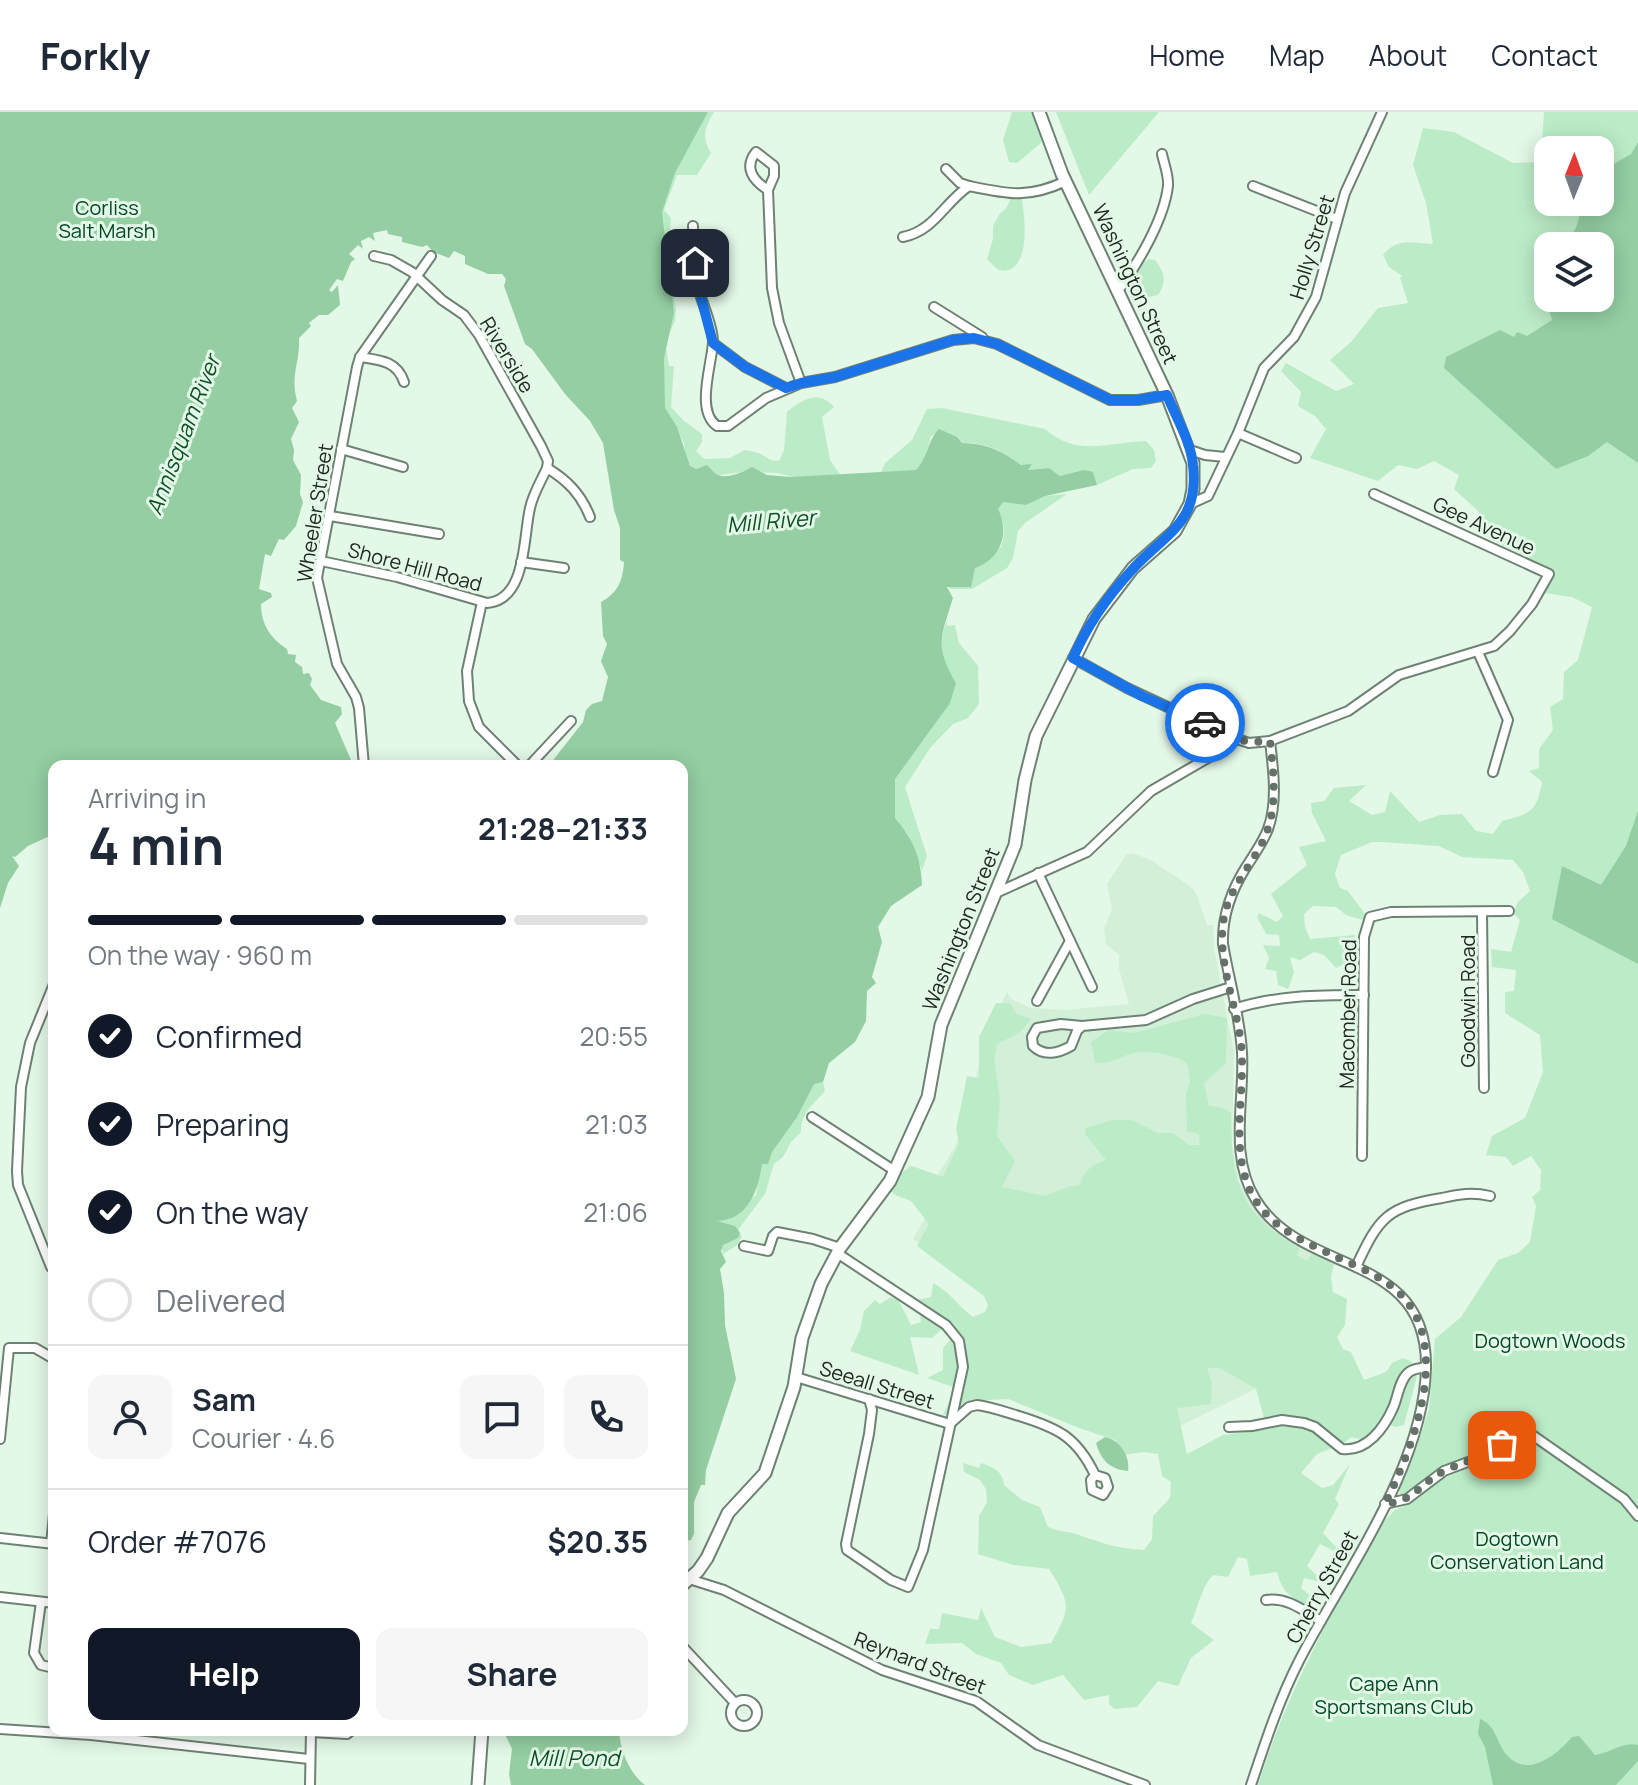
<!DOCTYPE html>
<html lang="en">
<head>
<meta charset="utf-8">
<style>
  :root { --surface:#fff; --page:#f6f6f7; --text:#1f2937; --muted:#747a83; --line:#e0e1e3; --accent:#111827 }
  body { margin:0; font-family:Manrope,sans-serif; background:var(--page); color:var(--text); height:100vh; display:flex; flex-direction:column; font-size:30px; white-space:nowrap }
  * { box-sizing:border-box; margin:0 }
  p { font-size:26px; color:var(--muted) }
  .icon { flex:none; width:44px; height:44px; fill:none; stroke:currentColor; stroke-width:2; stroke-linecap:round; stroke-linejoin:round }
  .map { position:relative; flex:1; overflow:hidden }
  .panel { position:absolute; left:48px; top:648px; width:640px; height:976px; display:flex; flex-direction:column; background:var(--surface); border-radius:16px; box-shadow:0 4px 20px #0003 }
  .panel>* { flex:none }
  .needle { width:52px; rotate:1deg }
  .buttons { position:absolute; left:1534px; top:24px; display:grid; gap:16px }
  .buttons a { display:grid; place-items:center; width:80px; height:80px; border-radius:16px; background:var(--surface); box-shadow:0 4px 20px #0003; font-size:40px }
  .pin { position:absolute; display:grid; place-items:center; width:68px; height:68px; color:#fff; margin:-34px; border-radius:16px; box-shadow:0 4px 12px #0006 }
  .courier { position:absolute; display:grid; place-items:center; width:80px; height:80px; margin:-40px; border:6px solid #1a73e8; border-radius:50%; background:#fff; color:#222; box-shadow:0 2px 10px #0007 }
  .headline em { font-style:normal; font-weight:700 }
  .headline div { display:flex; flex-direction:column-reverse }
  .headline { display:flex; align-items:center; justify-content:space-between; height:136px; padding:0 40px }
  h1 { font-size:52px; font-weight:700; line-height:60px }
  .bar { display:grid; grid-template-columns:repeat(4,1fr); gap:12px 8px; align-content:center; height:96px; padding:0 40px }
  .bar i { height:10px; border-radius:6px; background:var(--line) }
  .bar .selected { background:var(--accent) }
  .bar p { grid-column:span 4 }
  .line { display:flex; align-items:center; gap:20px; padding:0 40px; border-top:2px solid var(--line) }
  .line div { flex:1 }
  .round { display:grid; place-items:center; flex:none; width:84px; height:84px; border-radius:16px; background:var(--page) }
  ol { padding:0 40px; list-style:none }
  li { display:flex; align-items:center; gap:24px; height:88px }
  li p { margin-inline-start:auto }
  li .icon { padding:8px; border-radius:50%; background:var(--accent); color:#fff; stroke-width:4 }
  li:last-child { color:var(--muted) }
  li i { width:44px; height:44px; border:4px solid var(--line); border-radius:50% }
  .button { display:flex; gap:16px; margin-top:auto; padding:16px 40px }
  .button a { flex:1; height:92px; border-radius:16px; background:var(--accent); color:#fff; font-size:32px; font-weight:700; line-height:92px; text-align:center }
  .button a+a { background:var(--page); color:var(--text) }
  header { display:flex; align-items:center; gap:48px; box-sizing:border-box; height:112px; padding:0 40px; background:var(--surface); border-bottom:2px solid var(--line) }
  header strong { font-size:38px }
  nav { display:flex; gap:44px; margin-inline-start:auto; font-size:28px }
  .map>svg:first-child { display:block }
</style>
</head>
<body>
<header>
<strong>Forkly</strong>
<nav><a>Home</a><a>Map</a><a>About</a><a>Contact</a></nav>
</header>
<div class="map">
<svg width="1638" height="1673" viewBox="0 0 1638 1673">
  <rect width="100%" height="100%" fill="#e3f8e7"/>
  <polygon fill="#d2efd8" points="1133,741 1152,749 1190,774 1196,781 1207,813 1213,813 1214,836 1234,940 1232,1032 1239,1069 1250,1091 1268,1113 1294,1130 1322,1143 1318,1150 1316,1247 1176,1316 998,1185 913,1127 928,1101 894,1077 909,1053 935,1067 955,1035 973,980 983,933 1007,880 1011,887 1031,896 1065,898 1129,892 1119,857 1119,843 1106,832 1104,816 1112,798 1107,772 1126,743"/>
  <g fill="#bcecc7" fill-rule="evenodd">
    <path d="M589,0H714C705,15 701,25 711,41L697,63H677L664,98L671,106L668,142L676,198L675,209L665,230L669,254H674L671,295L684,309L702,322V330L696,339L704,347L730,346L745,338L759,341L771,348L779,349L784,338L787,300C801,288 819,277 834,295L822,305L830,348L842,365H792L778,361L745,360L718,363L707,354L690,358L687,354L684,331L667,302L576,78Z"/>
    <polygon points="1012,0 1034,0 1042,20 1041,31 1017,51 1009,50 1003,28"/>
    <polygon points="1056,0 1159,0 1089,83"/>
    <path d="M1544,0H1638V1673H1258C1286,1582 1333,1498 1379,1414L1395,1398L1414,1389L1440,1368L1494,1345L1510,1332L1526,1324L1530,1326L1534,1319L1530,1317L1514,1320L1488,1338L1406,1383L1400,1382L1399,1376L1416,1337L1429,1297L1435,1227L1461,1205L1498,1148L1518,1141L1530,1130L1536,1094L1532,1085L1540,1078L1541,1058L1531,1044L1513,1054L1506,1045L1486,1043L1492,1024L1525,1006L1543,960L1540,923L1505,901V880L1514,879L1516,858L1492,855L1491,837L1511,840L1520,808L1514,802L1517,791L1530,779L1523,760L1513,748L1462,745L1439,734L1381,730H1372L1341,743L1335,762L1340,776L1348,779L1365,802L1362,808L1346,803L1336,795L1313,794L1304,802L1305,815L1310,827L1355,823L1352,848L1336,856L1324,843L1314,840L1300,848L1290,845L1294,861L1288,877L1278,873L1276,859L1265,857L1269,846L1263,833L1280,834L1279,823L1266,822L1257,805L1259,801L1277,810L1283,804L1271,782L1307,753L1299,735L1326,729L1312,701L1311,691L1324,689L1334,676L1366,673L1349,689L1372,703L1385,700L1390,679L1419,710L1440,703L1462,702L1476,719L1493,722L1502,709C1531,701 1536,701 1542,670L1529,659L1539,656V637L1553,618L1550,595L1563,587L1564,560L1578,548L1592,495L1572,485L1544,481L1555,460L1494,429L1478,399L1454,377L1459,363L1434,349L1417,357L1398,353L1378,369L1310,346L1326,317L1315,304L1298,294L1301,280L1281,259L1286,251L1336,279L1354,272L1330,248L1351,230L1378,196L1408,191L1400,166L1402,164L1389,155L1383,143C1397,125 1413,131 1433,132L1426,91L1413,53L1423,16L1454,20L1513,51L1541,50ZM1548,38H1600V90H1548ZM1548,134H1600V186H1548Z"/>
    <path d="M1015,76L1021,80C1024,99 1032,151 1008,158C998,161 994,154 987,147L993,127V114L999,103L1007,95Z"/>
    <path d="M1149,147L1155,148C1165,161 1167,169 1158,183L1149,185L1137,181C1129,167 1134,155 1149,147Z"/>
    <path d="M942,296L1045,317C1079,346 1107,330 1146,329L1154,338L1156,349L1151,356L1133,357L1097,373L1093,360L1060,364L1049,356L1028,358C1007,342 990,330 962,331L957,325L942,320L931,324L924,349L914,361L880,362L885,351L912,328L927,297Z"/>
    <path d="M1067,382L1025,411L1018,419L1013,446L1007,456L972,477H951L944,471L1001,435C1008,411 1001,409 994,388L1026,393L1045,384Z"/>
    <path d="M947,508V514L955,513L959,531L978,554L979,592L968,606L953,612L930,636L905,675L927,744L922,758L907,721L892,703V668L956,571C942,547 937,535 947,508Z"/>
    <path d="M996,891H1010L1016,902L1032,907L1019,921L997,932L994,946L1000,988L997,1024L1015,1049L1002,1075L1045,1084L1067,1075L1080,1073C1084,1059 1092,1052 1106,1048L1085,1022L1086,1016L1112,1008H1132L1158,1021H1173L1189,1033H1200L1199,1022L1187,1019L1186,982L1190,969L1187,951C1175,943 1148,938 1134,941C1121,944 1108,954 1095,950L1091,930L1108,918L1134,921L1205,902L1227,906L1226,951L1204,971L1209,994L1221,995L1231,1001C1231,1067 1238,1101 1299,1136L1297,1144L1307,1149L1312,1142L1334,1152L1331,1165L1333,1180L1347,1187L1345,1213L1337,1225L1343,1237L1351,1240L1364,1268L1386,1260L1392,1251L1403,1246L1411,1249L1417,1264L1404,1313L1395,1315L1381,1310L1364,1328L1351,1325L1343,1332L1317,1342L1301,1361L1322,1376L1333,1373L1350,1352L1335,1387L1339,1392L1323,1421L1336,1435V1440L1320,1432L1307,1454L1325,1471L1304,1466L1301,1476L1312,1485L1307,1494C1289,1485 1282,1479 1277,1460L1250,1464L1247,1447L1238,1445L1228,1465L1213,1463C1202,1474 1198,1496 1191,1511L1214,1528L1191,1546L1178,1574L1158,1569L1137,1595L1114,1597L1109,1592V1583L1084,1588L1063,1563L1033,1573L1009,1563L1001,1551L976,1542L962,1531L925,1532L930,1517H939L942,1501L978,1508L981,1496L995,1525L1021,1535L1051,1531C1071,1496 1071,1492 1049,1457L1013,1453L978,1442L979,1404L987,1390L986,1377L980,1368L964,1360L963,1351L979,1356L981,1351C993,1355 1003,1359 1004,1373L1022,1388L1040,1395L1048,1415C1059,1420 1068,1419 1079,1423C1105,1432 1116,1436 1144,1438L1152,1427L1153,1404L1170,1386L1171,1370L1162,1364L1158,1342L1143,1340L1124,1343L1115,1328L1079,1316L1008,1287L966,1289L951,1302L943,1303L954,1280L953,1275L927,1266L943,1258V1236L951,1227L941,1218L932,1226L910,1225L919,1263L850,1239L860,1218L864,1199L875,1188L880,1192L891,1185L899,1189L911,1213L921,1210L917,1188L931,1185L933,1171C950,1180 958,1194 973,1205L985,1200L988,1193L984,1184L917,1134L929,1112L911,1089L895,1083L891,1079L901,1061L912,1054L943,1065L959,1031L956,1017L967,964L979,966V925ZM1207,1256H1220L1256,1277L1264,1306L1246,1320L1223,1323L1187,1342L1177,1296L1211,1292L1212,1271Z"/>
    <path d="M823,970L825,979C813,993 801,1000 801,1020L791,1030L783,1045L774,1052L765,1082L738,1118L742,1125L736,1134L723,1142L716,1108L756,1083L760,1050L813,971Z"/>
  </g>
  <g fill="#94cea2">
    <path d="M0,0H708L675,61L662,100L674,201L664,246L665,296L677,315L690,354L696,357L707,353C711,357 714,361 718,363C728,367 744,360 752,355L767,363L791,365L916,358C928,346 927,329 939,317L957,325L962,331C987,332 1001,338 1021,353L1032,352L1028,358L1049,356L1060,364L1084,358L1093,360L1097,373L1045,384L1026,393L1003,390L998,397C1010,421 1001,447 975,456L971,475H947L953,486C941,525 934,533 956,571L950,591L895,667V706C913,727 921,745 922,773L891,794L878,815L882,830L872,865L876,871L867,879L866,909L855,930L829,951L823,970L814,972L797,1005L772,1040L768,1052H762C758,1079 748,1108 717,1109L735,1114L740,1121L738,1126L723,1133L721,1139L726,1150L720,1157L724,1181L725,1213L736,1267L706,1358L705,1373H701L694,1390V1422L691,1428L682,1430V654H554V647L583,610L586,598L592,592L602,589L608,565L601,549L607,532L603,524L601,490C618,481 623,468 624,450L620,448V416L614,398L603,331L590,309L565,282L532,237L525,232L504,174L506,167L502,162H488L465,152V144L454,139L449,146L433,140L427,133L422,135L402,130V125L388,122L387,118L373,121L375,129L369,125L361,129L363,137L358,133L349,142L355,147L351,150L343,169L337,167L329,178L332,180L338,173L340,193L328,203H319L309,211L311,214L299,226C300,252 290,262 297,289L292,296L299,310L291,327L294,338L293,348L301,363L300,382L303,390L296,414L284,428L279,427L271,444L265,442L259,477L271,481L272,485L261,492C261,512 270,526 287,537L288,542L296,543L295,550L302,555L303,562L309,561L312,567L310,573L321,588L341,595L342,602L335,611L351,648L348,654H54V722L28,734L15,745L12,744L19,754L8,771L0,796Z"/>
    <path d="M1638,30V351L1607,330L1588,344L1556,357L1444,256L1446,245L1500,218L1514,225L1517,220L1527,224L1552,208L1546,188L1548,183V186H1600V134H1563C1575,120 1582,109 1579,90H1600V60L1631,42Z"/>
    <polygon points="1638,699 1638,852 1552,807 1562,754 1601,773 1626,734"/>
    <path d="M1105,1325C1120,1328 1130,1344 1128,1359C1109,1357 1101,1348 1096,1331Z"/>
    <path d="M1480,1607C1497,1614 1496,1631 1507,1643C1527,1667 1557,1643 1572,1625L1579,1624L1595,1643C1610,1641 1623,1629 1638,1633V1649L1616,1673H1493L1485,1635L1478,1622Z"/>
    <path d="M503,1618H619C620,1638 629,1661 645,1673H511L509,1662L512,1637Z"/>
  </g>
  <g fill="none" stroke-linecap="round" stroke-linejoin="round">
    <g stroke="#6e8273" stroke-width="12">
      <g id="street">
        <polyline points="946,57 960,71 969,74"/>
        <polyline points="1253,74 1337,107"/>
        <path d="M768,78C752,68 744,55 756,40L774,54V64L768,78L772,176L779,211L801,271"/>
        <path d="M693,114C694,132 694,151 697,170C700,189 713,211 713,230C712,252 695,299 717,314H728L766,286L801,271L835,265L953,228L974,226L997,232L1110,288H1138L1167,283"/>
        <path d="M903,125C934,119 944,91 969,74C1008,82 1028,87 1066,69"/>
        <path d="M1118,179C1138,151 1164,108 1168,74C1169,64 1164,52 1162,42"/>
        <polyline points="934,195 982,225"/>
        <polyline points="713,231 745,255 786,276"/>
        <path d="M360,245C380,248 397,249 404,270"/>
        <polyline points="1238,321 1296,346"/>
        <polyline points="341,337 403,355"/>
        <polyline points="1190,338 1205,343 1225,345"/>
        <path d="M547,356C567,368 581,382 590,405"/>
        <polyline points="1190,392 1208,384 1238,321 1264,256 1294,225 1316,185 1345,81 1382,0"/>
        <polyline points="330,404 439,422"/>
        <path d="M321,449L397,465L487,491C527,488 523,425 530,396C533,382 541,369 547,356L548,349L541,334L479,223L464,203L442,188L412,160L391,148L374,144"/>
        <polyline points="521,450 564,456"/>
        <polyline points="482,490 467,559 469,589 479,615 518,654"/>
        <polyline points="1478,540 1508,608 1493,660"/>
        <polyline points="1073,546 1127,576 1234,626 1249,631 1270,629 1348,599 1399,563 1494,534 1510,519 1532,492 1549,462 1374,382"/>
        <polyline points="364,654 359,596 356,585 337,552 317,466 357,255 360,245 431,144"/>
        <polyline points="529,654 571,609"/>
        <polyline points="1038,761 1092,875"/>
        <polyline points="998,780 1087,740 1151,679 1225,636 1234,626"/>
        <polyline points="1482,801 1484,976"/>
        <polyline points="54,872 30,931 21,975 17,1059 18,1073 51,1155 54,1154"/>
        <polyline points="1037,889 1070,829"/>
        <path d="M1234,897C1277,883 1319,883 1364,883"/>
        <path d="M1082,914L1061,912L1037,916L1032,925L1033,934C1044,945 1059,941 1071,934L1077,919L1082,914L1146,908L1193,887L1231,875"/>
        <polyline points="812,1005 895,1059"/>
        <polyline points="1362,1044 1364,825 1370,805 1391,800 1509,799"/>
        <polyline points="744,1134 768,1139 773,1124 777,1120 813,1127 840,1136"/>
        <polyline points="837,1141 946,1213 959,1229 963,1255 923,1438 908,1475 891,1468 847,1438 846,1432 869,1322 872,1298 869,1287"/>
        <path d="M1356,1155C1379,1105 1387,1095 1442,1086C1460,1082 1472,1080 1490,1084"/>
        <polyline points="796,1265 950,1312"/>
        <path d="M952,1310L969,1295L977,1293C992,1295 1005,1300 1019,1304C1058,1316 1077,1325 1095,1363L1105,1366L1108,1375L1103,1383L1092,1378L1091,1368L1095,1363"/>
        <path d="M1229,1315L1252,1314L1282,1308L1304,1311L1315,1315L1342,1337C1367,1340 1384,1316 1393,1296C1398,1285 1399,1269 1408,1261C1413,1256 1419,1257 1426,1255"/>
        <polyline points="0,1327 9,1236 35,1236 54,1247"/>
        <polyline points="1385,1392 1407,1387 1444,1359 1489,1342 1517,1322 1528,1320 1624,1387 1638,1404"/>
        <polyline points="0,1426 54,1432"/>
        <polyline points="51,1432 54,1402"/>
        <polyline points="689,1467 724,1478 882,1558 976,1589 1038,1633 1145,1673"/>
        <polyline points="0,1485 54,1491"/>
        <path d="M1266,1488C1287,1485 1303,1498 1321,1509"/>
        <polyline points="41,1490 34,1541 41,1553 54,1556"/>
        <polyline points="682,1534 735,1591"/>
        <circle cx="744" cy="1601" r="13"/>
        <polyline points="0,1617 91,1623 309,1647"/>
        <polyline points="311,1620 347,1622 352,1618"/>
        <polyline points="310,1673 311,1618"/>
        <path d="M1251,1673C1265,1631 1279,1588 1299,1549C1344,1462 1424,1355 1426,1256C1428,1138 1303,1165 1256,1088C1228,1044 1245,988 1242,940C1240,904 1229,868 1223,832C1222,804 1231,779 1246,755C1254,743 1263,730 1268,717C1278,690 1273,656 1270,629"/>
      </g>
    </g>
    <g stroke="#6e8273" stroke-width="15">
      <g id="secondary">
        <polyline points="682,1473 698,1459 707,1446 728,1401 765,1361 794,1275 802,1226 821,1172 840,1136 890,1069 928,985 941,913 1015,733 1025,668 1036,624 1094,507 1133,456 1175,419 1190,392 1193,377 1193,351 1167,283 1062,62 1039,0"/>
        <polyline points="478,1673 482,1618"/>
      </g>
    </g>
    <use href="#street" stroke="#fff" stroke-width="8"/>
    <use href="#secondary" stroke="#fff" stroke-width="11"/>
  </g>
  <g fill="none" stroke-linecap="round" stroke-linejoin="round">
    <path stroke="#657168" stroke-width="8" stroke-dasharray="0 14.4" d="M1205,611C1230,626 1240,632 1270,629C1273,656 1277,686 1269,713C1261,744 1231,770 1224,805C1216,846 1236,891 1241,931C1246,978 1230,1031 1249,1076C1264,1110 1294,1125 1326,1140C1352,1153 1384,1163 1404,1186C1451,1240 1412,1337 1385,1392C1415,1389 1420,1371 1444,1359C1464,1349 1484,1346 1502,1333"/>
    <path stroke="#1a73e8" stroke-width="10" d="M695,151L697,170L713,231L745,255L786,276L801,271L835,265L953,228L974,226L997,232L1110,288H1138L1167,283C1176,305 1191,330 1193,353C1200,412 1164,422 1131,459C1108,484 1087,514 1073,546L1142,584L1205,611"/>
  </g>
  <g text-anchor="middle" stroke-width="6" stroke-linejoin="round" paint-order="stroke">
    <g font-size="20" fill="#034a23" stroke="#e3f8e7">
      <text x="107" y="103">Corliss<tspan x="107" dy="23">Salt Marsh</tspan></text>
      <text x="1550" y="1236">Dogtown Woods</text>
      <text x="1517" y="1434">Dogtown<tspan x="1517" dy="23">Conservation Land</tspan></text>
      <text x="1394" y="1579">Cape Ann<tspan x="1394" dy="23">Sportsmans Club</tspan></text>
    </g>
    <g font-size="20" fill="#212923" stroke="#e3f8e7">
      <text transform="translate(1312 135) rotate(-73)" y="7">Holly Street</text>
      <text transform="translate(1135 172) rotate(65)" y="7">Washington Street</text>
      <text transform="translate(507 243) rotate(59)" y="7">Riverside</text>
      <text transform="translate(315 401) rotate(-81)" y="7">Wheeler Street</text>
      <text transform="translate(1484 414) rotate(25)" y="7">Gee Avenue</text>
      <text transform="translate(415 455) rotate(15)" y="7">Shore Hill Road</text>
      <text transform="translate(961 817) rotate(-68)" y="7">Washington Street</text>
      <text transform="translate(1468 889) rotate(-90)" y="7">Goodwin Road</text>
      <text transform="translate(1348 902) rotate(-89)" y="7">Macomber Road</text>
      <text transform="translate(877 1273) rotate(17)" y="7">Seeall Street</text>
      <text transform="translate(1322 1475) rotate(-61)" y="7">Cherry Street</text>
      <text transform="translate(920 1551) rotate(21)" y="7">Reynard Street</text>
    </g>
    <g font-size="22" font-style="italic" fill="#0e5129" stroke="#e3f8e7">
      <text transform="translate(183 323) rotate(-69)" y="8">Annisquam River</text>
      <text transform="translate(771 409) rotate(-5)" y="8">Mill River</text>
      <text x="574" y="1654">Mill Pond</text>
    </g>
  </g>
</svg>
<div class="buttons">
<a><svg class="needle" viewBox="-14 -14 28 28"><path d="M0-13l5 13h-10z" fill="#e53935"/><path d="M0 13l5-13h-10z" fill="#747a83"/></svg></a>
<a><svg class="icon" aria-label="layers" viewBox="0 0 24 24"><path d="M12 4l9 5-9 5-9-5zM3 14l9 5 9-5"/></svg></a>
</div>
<div class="pin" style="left:1502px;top:1333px;background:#ea580c"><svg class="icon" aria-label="bag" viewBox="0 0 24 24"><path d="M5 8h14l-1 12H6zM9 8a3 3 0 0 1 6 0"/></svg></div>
<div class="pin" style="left:695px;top:151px;background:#1f2937"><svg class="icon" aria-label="home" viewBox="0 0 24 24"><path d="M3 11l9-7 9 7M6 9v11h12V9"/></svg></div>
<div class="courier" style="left:1205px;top:611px"><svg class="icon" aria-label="car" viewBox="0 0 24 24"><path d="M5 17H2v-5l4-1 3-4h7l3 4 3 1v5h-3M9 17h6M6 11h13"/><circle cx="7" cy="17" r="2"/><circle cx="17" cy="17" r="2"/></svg></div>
<section class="panel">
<div class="headline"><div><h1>4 min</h1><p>Arriving in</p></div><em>21:28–21:33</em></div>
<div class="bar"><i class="selected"></i><i class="selected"></i><i class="selected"></i><i></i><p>On the way · 960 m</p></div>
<ol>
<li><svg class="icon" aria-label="check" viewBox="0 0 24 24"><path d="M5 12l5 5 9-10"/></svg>Confirmed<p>20:55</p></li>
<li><svg class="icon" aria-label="check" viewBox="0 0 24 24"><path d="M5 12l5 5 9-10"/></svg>Preparing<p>21:03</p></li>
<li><svg class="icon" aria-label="check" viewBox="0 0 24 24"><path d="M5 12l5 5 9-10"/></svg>On the way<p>21:06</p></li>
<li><i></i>Delivered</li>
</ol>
<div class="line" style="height:144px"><a class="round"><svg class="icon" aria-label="person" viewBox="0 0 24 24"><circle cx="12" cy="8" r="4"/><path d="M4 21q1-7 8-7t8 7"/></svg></a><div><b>Sam</b><p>Courier · 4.6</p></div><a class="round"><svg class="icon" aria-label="chat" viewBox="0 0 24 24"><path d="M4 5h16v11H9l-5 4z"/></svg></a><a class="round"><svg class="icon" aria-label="phone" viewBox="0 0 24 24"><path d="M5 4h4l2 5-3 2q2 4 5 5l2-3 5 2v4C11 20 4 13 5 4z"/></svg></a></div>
<div class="line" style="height:104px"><div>Order #7076</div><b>$20.35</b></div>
<div class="button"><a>Help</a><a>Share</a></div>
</section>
</div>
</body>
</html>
